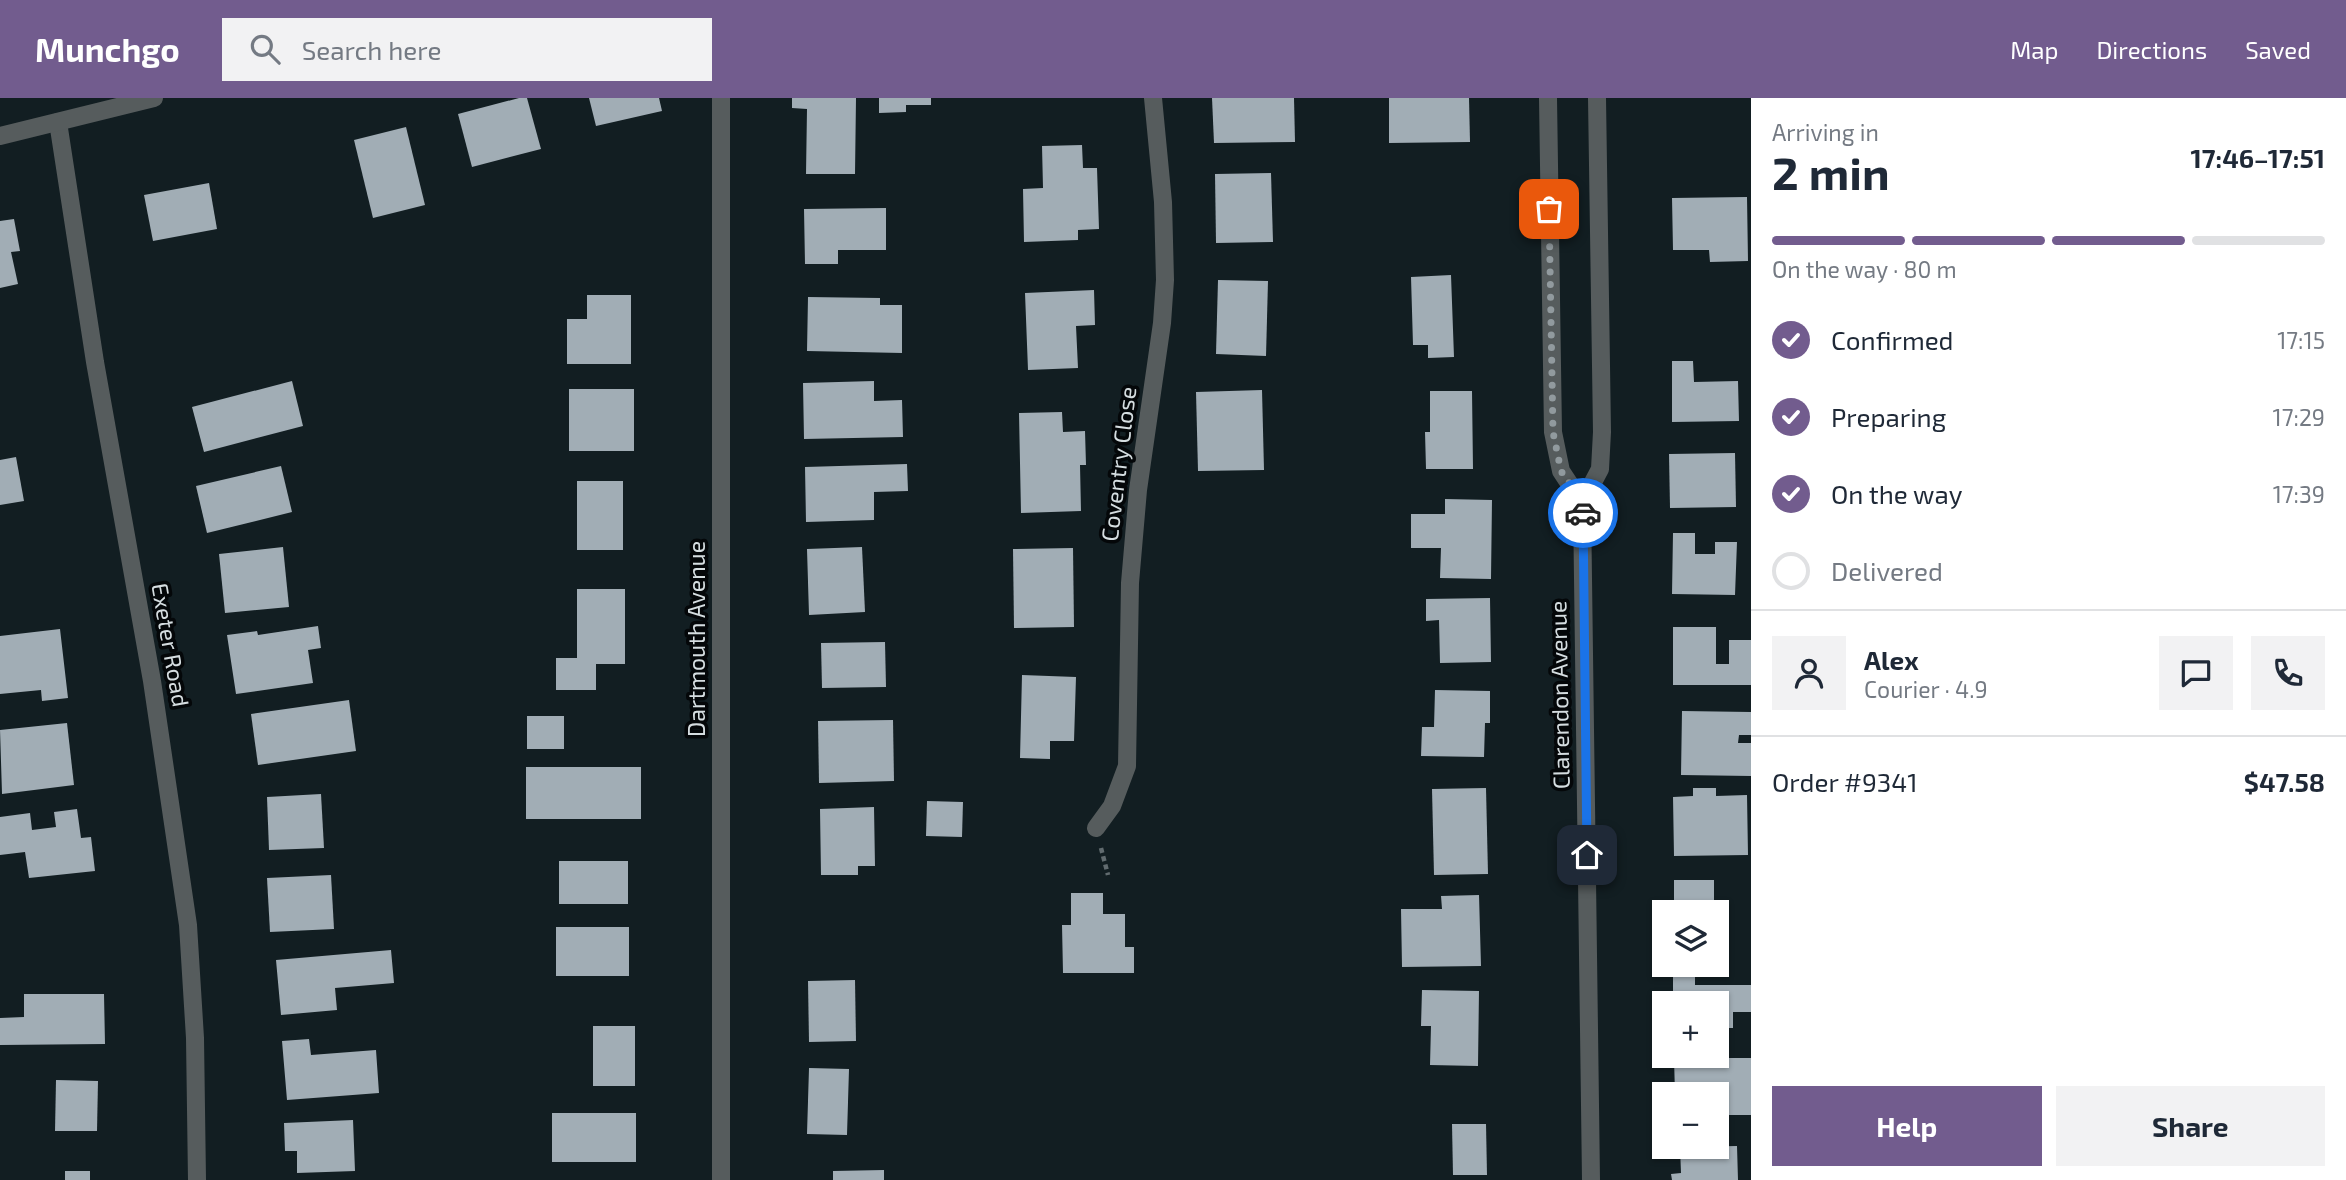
<!DOCTYPE html>
<html lang="en">
<head>
<meta charset="utf-8">
<style>
  :root { --surface:#fff; --page:#f2f2f3; --text:#1f2937; --muted:#747a83; --line:#e0e1e3; --accent:#725c8e }
  body { margin:0; font-family:"Exo 2",sans-serif; background:var(--page); color:var(--text); height:100vh; display:flex; flex-direction:column; font-size:26px; white-space:nowrap }
  * { box-sizing:border-box; margin:0 }
  p { font-size:23px; color:var(--muted) }
  .icon { flex:none; width:38px; height:38px; fill:none; stroke:currentColor; stroke-width:2; stroke-linecap:round; stroke-linejoin:round }
  .map { position:relative; flex:1; overflow:hidden }
  .sheet { display:flex; flex-direction:column; background:var(--surface); width:595px }
  .sheet>* { flex:none }
  .buttons { position:absolute; left:1652px; top:802px; display:grid; gap:14px }
  .buttons a { display:grid; place-items:center; width:77px; height:77px; border-radius:0px; background:var(--surface); box-shadow:0 2px 5px #0004; font-size:35px }
  .pin { position:absolute; display:grid; place-items:center; width:60px; height:60px; color:#fff; margin:-30px; border-radius:14px; box-shadow:0 4px 10px #0006 }
  .courier { position:absolute; display:grid; place-items:center; width:70px; height:70px; margin:-35px; border:5px solid #1a73e8; border-radius:50%; background:#fff; color:#222; box-shadow:0 2px 9px #0007 }
  .headline em { font-style:normal; font-weight:700 }
  .headline div { display:flex; flex-direction:column-reverse }
  .headline { display:flex; align-items:center; justify-content:space-between; height:119px; padding:0 21px }
  h1 { font-size:46px; font-weight:700; line-height:52px }
  .bar { display:grid; grid-template-columns:repeat(4,1fr); gap:10px 7px; align-content:center; height:84px; padding:0 21px }
  .bar i { height:9px; border-radius:5px; background:var(--line) }
  .bar .on { background:var(--accent) }
  .bar p { grid-column:span 4 }
  .line { display:flex; align-items:center; gap:18px; padding:0 21px; border-top:2px solid var(--line) }
  .line div { flex:1 }
  .round { display:grid; place-items:center; flex:none; width:74px; height:74px; border-radius:0px; background:var(--page) }
  ol { padding:0 21px; list-style:none }
  li { display:flex; align-items:center; gap:21px; height:77px }
  li p { margin-inline-start:auto }
  li .icon { padding:7px; border-radius:50%; background:var(--accent); color:#fff; stroke-width:4 }
  li:last-child { color:var(--muted) }
  li i { width:38px; height:38px; border:4px solid var(--line); border-radius:50% }
  .cta { display:flex; gap:14px; margin-top:auto; padding:14px 21px }
  .cta a { flex:1; height:80px; border-radius:0px; background:var(--accent); color:#fff; font-size:28px; font-weight:700; line-height:80px; text-align:center }
  .cta a+a { background:var(--page); color:var(--text) }
  header { display:flex; align-items:center; gap:42px; box-sizing:border-box; height:98px; padding:0 35px; background:var(--accent); color:#fff }
  header strong { font-size:33px }
  nav { display:flex; gap:38px; margin-inline-start:auto; font-size:24px }
  .search { width:490px; height:63px; background:var(--page); display:flex; align-items:center; gap:18px; box-sizing:border-box; padding:0 24px; border-radius:0px; color:var(--muted); font-size:26px }
  main { display:flex; flex:1; min-height:0 }
  .map>svg:first-child { display:block }
</style>
</head>
<body>
<header>
<strong>Munchgo</strong>
<div class="search"><svg class="icon" aria-label="search" viewBox="0 0 24 24"><circle cx="10" cy="10" r="6"/><path d="M15 15l6 6"/></svg>Search here</div>
<nav><a>Map</a><a>Directions</a><a>Saved</a></nav>
</header>
<main>
<div class="map">
<svg width="1751" height="1082" viewBox="0 0 1751 1082">
  <rect width="100%" height="100%" fill="#121e22"/>
  <g fill="#a1adb5">
    <polygon points="519,0 527,0 541,51 472,69 458,16"/>
    <polygon points="589,0 659,0 662,13 596,28"/>
    <polygon points="792,0 856,0 855,76 806,76 807,11 792,10"/>
    <polygon points="879,0 931,0 931,7 906,7 906,14 879,15"/>
    <polygon points="1212,0 1294,0 1295,44 1214,45"/>
    <polygon points="1389,0 1469,0 1470,44 1389,45"/>
    <polygon points="406,29 425,107 373,120 354,42"/>
    <polygon points="1082,47 1083,70 1097,70 1099,131 1078,132 1078,142 1024,144 1023,91 1043,90 1042,48"/>
    <polygon points="1271,75 1273,144 1216,145 1215,76"/>
    <polygon points="209,85 217,131 153,143 144,97"/>
    <polygon points="1747,99 1748,163 1710,164 1709,152 1673,152 1672,100"/>
    <polygon points="886,110 886,152 838,152 838,166 805,166 804,111"/>
    <polygon points="14,121 20,153 11,154 18,186 0,190 0,123"/>
    <polygon points="1451,177 1454,259 1428,260 1428,247 1413,247 1411,179"/>
    <polygon points="1218,182 1268,183 1266,258 1216,256"/>
    <polygon points="1094,192 1095,227 1076,228 1078,270 1028,272 1025,195"/>
    <polygon points="587,197 631,197 631,266 567,266 567,221 587,221"/>
    <polygon points="808,199 880,200 880,207 902,207 902,255 807,253"/>
    <polygon points="1672,263 1693,263 1694,284 1738,283 1739,323 1672,324"/>
    <polygon points="292,283 303,328 204,354 192,309"/>
    <polygon points="874,283 874,303 902,302 903,339 804,341 803,285"/>
    <rect x="569" y="291" width="65" height="62"/>
    <polygon points="1262,292 1264,372 1198,373 1196,294"/>
    <polygon points="1430,293 1472,293 1473,371 1426,371 1425,334 1430,334"/>
    <polygon points="1062,314 1063,334 1085,333 1086,367 1080,367 1081,413 1021,415 1019,315"/>
    <polygon points="1735,355 1736,409 1670,410 1669,356"/>
    <polygon points="16,359 24,403 0,407 0,362"/>
    <polygon points="907,366 908,393 874,394 874,422 806,424 805,369"/>
    <polygon points="281,368 292,414 207,435 196,388"/>
    <rect x="577" y="383" width="46" height="69"/>
    <polygon points="1445,401 1492,402 1491,481 1440,480 1441,450 1411,450 1411,416 1445,416"/>
    <polygon points="1673,435 1695,435 1695,456 1715,456 1715,444 1737,444 1735,497 1672,496"/>
    <polygon points="283,449 289,509 225,515 219,456"/>
    <polygon points="862,449 865,514 809,517 807,451"/>
    <polygon points="1073,450 1074,529 1014,530 1013,451"/>
    <polygon points="577,491 625,491 625,566 596,566 596,592 556,592 556,560 577,560"/>
    <polygon points="1490,500 1491,564 1440,565 1439,522 1426,523 1426,501"/>
    <polygon points="318,528 321,550 308,552 313,585 236,596 227,537 257,533 258,537"/>
    <polygon points="1673,529 1716,529 1716,566 1729,566 1729,542 1751,542 1751,587 1673,587"/>
    <polygon points="60,531 68,600 42,603 41,592 0,596 0,538"/>
    <polygon points="885,544 886,589 822,590 821,545"/>
    <polygon points="1022,577 1076,579 1074,643 1050,643 1050,661 1020,660"/>
    <polygon points="1435,592 1490,593 1490,625 1485,625 1484,659 1421,658 1422,629 1434,629"/>
    <polygon points="349,602 356,653 258,667 251,616"/>
    <polygon points="1682,613 1751,614 1751,637 1739,637 1738,645 1751,645 1751,678 1681,677"/>
    <rect x="527" y="618" width="37" height="33"/>
    <polygon points="893,622 894,683 819,685 818,623"/>
    <polygon points="67,625 74,687 2,696 0,632"/>
    <rect x="526" y="669" width="115" height="52"/>
    <polygon points="1486,690 1488,776 1434,777 1432,691"/>
    <polygon points="1693,690 1716,690 1716,698 1747,697 1748,757 1674,758 1673,699 1693,698"/>
    <polygon points="321,696 324,750 269,752 267,699"/>
    <polygon points="927,703 963,704 962,739 926,738"/>
    <polygon points="874,709 875,768 858,768 858,777 821,777 820,711"/>
    <polygon points="77,711 81,740 91,739 95,773 29,780 25,754 0,757 0,719 30,715 32,732 56,729 54,714"/>
    <rect x="559" y="763" width="69" height="43"/>
    <polygon points="331,777 334,831 270,834 267,780"/>
    <rect x="1674" y="782" width="40" height="32"/>
    <polygon points="1071,795 1103,795 1103,816 1125,816 1125,849 1134,849 1134,875 1063,875 1062,827 1071,827"/>
    <polygon points="1479,797 1481,868 1402,869 1401,811 1442,811 1441,798"/>
    <rect x="1717" y="812" width="7" height="34"/>
    <rect x="556" y="829" width="73" height="49"/>
    <polygon points="391,852 394,885 335,890 337,912 281,917 276,862"/>
    <polygon points="1673,875 1695,876 1695,887 1751,887 1751,914 1733,914 1733,930 1717,930 1717,905 1673,905"/>
    <polygon points="855,882 856,943 809,944 808,883"/>
    <polygon points="1422,892 1479,893 1478,968 1430,967 1431,928 1421,928"/>
    <polygon points="24,896 104,896 105,946 0,947 0,920 24,919"/>
    <rect x="593" y="928" width="42" height="60"/>
    <polygon points="309,941 311,957 376,952 379,995 287,1002 282,943"/>
    <polygon points="1674,960 1751,960 1751,1017 1717,1017 1717,996 1675,996"/>
    <polygon points="809,970 849,971 847,1037 807,1036"/>
    <polygon points="56,982 98,983 97,1033 55,1033"/>
    <rect x="552" y="1015" width="84" height="49"/>
    <polygon points="353,1022 355,1073 297,1075 297,1053 285,1053 284,1025"/>
    <polygon points="1452,1026 1486,1026 1487,1077 1453,1077"/>
    <polygon points="1737,1048 1738,1082 1672,1082 1671,1076 1681,1075 1680,1049"/>
    <polygon points="884,1072 884,1082 833,1082 833,1073"/>
    <rect x="65" y="1073" width="25" height="9"/>
  </g>
  <g fill="none" stroke-linecap="round" stroke-linejoin="round">
    <polyline stroke="#616b6f" stroke-width="4.5" stroke-dasharray="5 3.5" stroke-linecap="butt" points="1101,750 1108,777"/>
    <g stroke="#565c5d" stroke-width="18">
      <polyline points="1548,0 1553,334 1561,373 1582,405"/>
      <polyline points="58,24 95,264 152,583 188,827 195,940 197,1082"/>
      <polyline points="0,38 154,0"/>
      <polyline points="1096,730 1112,708 1127,668 1130,485 1138,392 1162,225 1165,182 1163,104 1153,0"/>
      <polyline points="721,1082 721,0"/>
      <polyline points="1591,1082 1582,405 1600,371 1602,334 1597,0"/>
    </g>
  </g>
  <g fill="none" stroke-linecap="round" stroke-linejoin="round">
    <polyline stroke="#919a9e" stroke-width="7" stroke-dasharray="0 12.6" points="1549,111 1553,334 1561,373 1583,405 1583,415"/>
    <polyline stroke="#1a73e8" stroke-width="9" points="1583,415 1587,757"/>
  </g>
  <g text-anchor="middle" stroke-width="7" stroke-linejoin="round" paint-order="stroke">
    <g font-size="23" fill="#d5dde0" stroke="#040709">
      <text transform="translate(1119 366) rotate(-83)" y="8">Coventry Close</text>
      <text transform="translate(697 541) rotate(-90)" y="8">Dartmouth Avenue</text>
      <text transform="translate(170 547) rotate(80)" y="8">Exeter Road</text>
      <text transform="translate(1560 597) rotate(-91)" y="8">Clarendon Avenue</text>
    </g>
  </g>
</svg>
<div class="buttons">
<a><svg class="icon" aria-label="layers" viewBox="0 0 24 24"><path d="M12 4l9 5-9 5-9-5zM3 14l9 5 9-5"/></svg></a>
<a>+</a>
<a>−</a>
</div>
<div class="pin" style="left:1549px;top:111px;background:#ea580c"><svg class="icon" aria-label="bag" viewBox="0 0 24 24"><path d="M5 8h14l-1 12H6zM9 8a3 3 0 0 1 6 0"/></svg></div>
<div class="pin" style="left:1587px;top:757px;background:#1f2937"><svg class="icon" aria-label="home" viewBox="0 0 24 24"><path d="M3 11l9-7 9 7M6 9v11h12V9"/></svg></div>
<div class="courier" style="left:1583px;top:415px"><svg class="icon" aria-label="car" viewBox="0 0 24 24"><path d="M5 17H2v-5l4-1 3-4h7l3 4 3 1v5h-3M9 17h6M6 11h13"/><circle cx="7" cy="17" r="2"/><circle cx="17" cy="17" r="2"/></svg></div>
</div>
<section class="sheet">
<div class="headline"><div><h1>2 min</h1><p>Arriving in</p></div><em>17:46–17:51</em></div>
<div class="bar"><i class="on"></i><i class="on"></i><i class="on"></i><i></i><p>On the way · 80 m</p></div>
<ol>
<li><svg class="icon" aria-label="check" viewBox="0 0 24 24"><path d="M5 12l5 5 9-10"/></svg>Confirmed<p>17:15</p></li>
<li><svg class="icon" aria-label="check" viewBox="0 0 24 24"><path d="M5 12l5 5 9-10"/></svg>Preparing<p>17:29</p></li>
<li><svg class="icon" aria-label="check" viewBox="0 0 24 24"><path d="M5 12l5 5 9-10"/></svg>On the way<p>17:39</p></li>
<li><i></i>Delivered</li>
</ol>
<div class="line" style="height:126px"><a class="round"><svg class="icon" aria-label="person" viewBox="0 0 24 24"><circle cx="12" cy="8" r="4"/><path d="M4 21q1-7 8-7t8 7"/></svg></a><div><b>Alex</b><p>Courier · 4.9</p></div><a class="round"><svg class="icon" aria-label="chat" viewBox="0 0 24 24"><path d="M4 5h16v11H9l-5 4z"/></svg></a><a class="round"><svg class="icon" aria-label="phone" viewBox="0 0 24 24"><path d="M5 4h4l2 5-3 2q2 4 5 5l2-3 5 2v4C11 20 4 13 5 4z"/></svg></a></div>
<div class="line" style="height:91px"><div>Order #9341</div><b>$47.58</b></div>
<div class="cta"><a>Help</a><a>Share</a></div>
</section>
</main>
</body>
</html>
